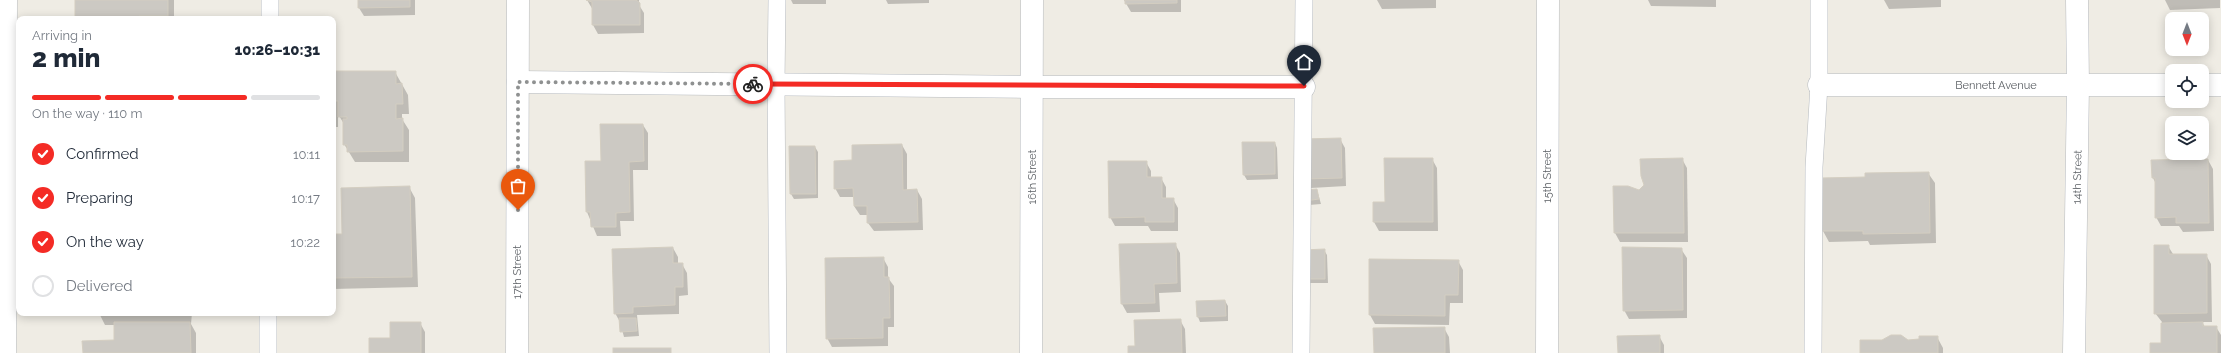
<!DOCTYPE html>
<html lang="en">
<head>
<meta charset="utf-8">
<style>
  :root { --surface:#fff; --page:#f6f6f7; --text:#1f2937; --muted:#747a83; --line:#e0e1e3; --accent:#f42b25 }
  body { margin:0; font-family:Raleway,sans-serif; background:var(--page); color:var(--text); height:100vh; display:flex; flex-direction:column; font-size:15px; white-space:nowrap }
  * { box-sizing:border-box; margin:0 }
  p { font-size:13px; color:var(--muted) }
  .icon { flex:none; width:22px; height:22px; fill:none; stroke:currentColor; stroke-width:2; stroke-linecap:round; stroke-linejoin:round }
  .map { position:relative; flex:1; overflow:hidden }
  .side { position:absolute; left:16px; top:16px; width:320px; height:300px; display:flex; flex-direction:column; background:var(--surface); border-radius:8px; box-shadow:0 2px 10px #0003 }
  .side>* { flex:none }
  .needle { width:26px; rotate:180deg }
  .controls { position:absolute; left:2165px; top:12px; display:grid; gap:8px }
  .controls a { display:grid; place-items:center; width:44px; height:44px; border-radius:8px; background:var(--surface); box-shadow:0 2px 10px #0003; font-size:20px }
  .pin { position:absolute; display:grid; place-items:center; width:34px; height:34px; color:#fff; margin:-41px -17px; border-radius:50% 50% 50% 0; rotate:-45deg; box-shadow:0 0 4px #0007 }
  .pin .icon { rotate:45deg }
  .courier { position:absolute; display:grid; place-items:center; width:40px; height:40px; margin:-20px; border:3px solid #f42b25; border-radius:50%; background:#fff; color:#222; box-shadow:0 1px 5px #0007 }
  .head em { font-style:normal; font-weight:800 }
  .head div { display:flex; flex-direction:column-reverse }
  .head { display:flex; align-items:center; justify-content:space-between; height:68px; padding:0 16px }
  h1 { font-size:26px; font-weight:800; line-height:30px }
  .bar { display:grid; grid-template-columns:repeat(4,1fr); gap:6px 4px; align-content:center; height:48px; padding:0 16px }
  .bar i { height:5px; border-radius:3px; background:var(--line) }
  .bar .current { background:var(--accent) }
  .bar p { grid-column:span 4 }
  ol { padding:0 16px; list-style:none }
  li { display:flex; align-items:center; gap:12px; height:44px }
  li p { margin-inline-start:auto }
  li .icon { padding:4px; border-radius:50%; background:var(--accent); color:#fff; stroke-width:4 }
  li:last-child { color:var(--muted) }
  li i { width:22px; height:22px; border:2px solid var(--line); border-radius:50% }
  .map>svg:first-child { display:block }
</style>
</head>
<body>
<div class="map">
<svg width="2221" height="353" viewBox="0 0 2221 353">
  <rect width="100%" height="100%" fill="#efece4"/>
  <g fill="#0003">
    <rect x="76" y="0" width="98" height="19"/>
    <polygon points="359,0 415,0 415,15 364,16 359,8"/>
    <polygon points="587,0 639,0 639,5 644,13 644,33 598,34 593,25 593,10"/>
    <polygon points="791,0 826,0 826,4 793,4"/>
    <polygon points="886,0 929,0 929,3 888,4"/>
    <polygon points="1124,0 1181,0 1181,12 1131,12"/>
    <polygon points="1377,0 1436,0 1436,8 1382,9"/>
    <polygon points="1648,0 1716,0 1716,7 1651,6"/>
    <polygon points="1884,0 1941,0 1941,7 1889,9"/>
    <polygon points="2220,0 2220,8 2170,10 2165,0"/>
    <polygon points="333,72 395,72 408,95 409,114 402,114 402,119 409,130 409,162 355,162 344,144 344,124 338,114 338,127 333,127"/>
    <polygon points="643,125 648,133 648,170 633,170 634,221 620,221 621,236 597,236 587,212 602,162"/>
    <polygon points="1340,139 1345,148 1346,186 1311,188 1306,179"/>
    <polygon points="1275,143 1277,148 1278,179 1247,180 1244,175"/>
    <polygon points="902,145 907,154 907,191 917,190 922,199 923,230 874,231 868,223 868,215 860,215 854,206 854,197 840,197 835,188"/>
    <polygon points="790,147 815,147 818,152 818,198 794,199 791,194"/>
    <polygon points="1432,159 1437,168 1438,231 1379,231 1374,222 1374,203 1386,203"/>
    <polygon points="1682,159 1687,168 1688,242 1620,242 1615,233 1639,191"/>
    <polygon points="2208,160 2213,169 2214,231 2183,232 2179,226 2161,226 2156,217 2156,184 2153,178 2152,161"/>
    <polygon points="1146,162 1151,171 1151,178 1161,178 1166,187 1166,199 1173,199 1178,208 1178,231 1151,231 1148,226 1115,226 1110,217"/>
    <polygon points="1928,173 1935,183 1936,243 1870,245 1868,241 1829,242 1823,231 1822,179 1866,178"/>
    <polygon points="409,187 415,198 418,287 333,289 333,235 343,235"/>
    <polygon points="1317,190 1321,204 1309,205 1306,200"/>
    <polygon points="1175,244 1180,253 1181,292 1159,293 1160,312 1127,313 1122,304 1120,245"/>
    <polygon points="2168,246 2173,254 2206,255 2211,264 2212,322 2202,322 2205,327 2216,327 2221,335 2221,353 2151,353 2162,344 2162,322 2155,313"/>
    <polygon points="673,248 678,257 678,264 682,264 687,273 688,295 679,296 679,314 637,315 639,336 624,337 620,322 615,313"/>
    <polygon points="1681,249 1687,258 1687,318 1629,319 1624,310"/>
    <polygon points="1324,250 1327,255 1328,283 1308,283"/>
    <polygon points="883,258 888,267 888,278 894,286 894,327 888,327 888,346 832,347 827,338"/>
    <polygon points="1370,260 1458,261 1463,270 1463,303 1450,303 1449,325 1375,324 1370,315"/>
    <polygon points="1225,301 1228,306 1228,321 1200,322 1198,317"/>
    <polygon points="99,313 192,313 191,324 196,333 196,353 84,353 115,341 115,325 105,325"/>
    <polygon points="1180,320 1185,329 1186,353 1129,353 1136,346"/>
    <polygon points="420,323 425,332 425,353 370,353"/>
    <polygon points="1444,328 1449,337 1450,353 1375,353"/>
    <polygon points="1659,336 1664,345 1664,353 1619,353"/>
    <polygon points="1937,337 1943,348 1943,353 1861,353 1883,341 1907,341"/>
  </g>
  <g fill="#ccc9c3" stroke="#d4cec1">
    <polygon points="75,0 168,0 168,16 139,16 139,19 75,19"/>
    <polygon points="358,0 410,0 410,7 358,8"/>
    <polygon points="586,0 636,0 640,3 640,25 592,25 592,2"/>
    <polygon points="1125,0 1177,0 1177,3 1125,4"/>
    <polygon points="333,71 396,71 396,84 402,83 403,104 396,104 396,119 403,118 403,151 347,152 347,145 343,145 343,119 347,119 347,117 338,117 338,101 333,101"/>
    <polygon points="600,124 643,124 644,161 629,162 630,212 616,213 616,227 591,227 590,212 586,212 585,161 601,161"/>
    <polygon points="1341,138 1342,178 1305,179 1303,139"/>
    <polygon points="1242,142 1275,142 1275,174 1243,175"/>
    <polygon points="902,144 903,190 917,189 918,222 867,223 867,206 854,206 853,188 834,189 834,161 852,160 852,145"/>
    <polygon points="789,146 815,146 816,194 790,194"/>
    <polygon points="1384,158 1433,158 1433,222 1373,222 1373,202 1385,202"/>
    <polygon points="1683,158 1684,233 1614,233 1613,186 1628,186 1639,190 1644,185 1641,176 1640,159"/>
    <polygon points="2208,159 2209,223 2176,223 2176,217 2155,218 2155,178 2152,178 2151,160"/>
    <polygon points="1108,161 1147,161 1147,177 1162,177 1162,198 1174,198 1174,222 1145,222 1145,217 1109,218"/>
    <polygon points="1929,172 1930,233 1863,234 1863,231 1822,231 1821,178 1865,177 1865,173"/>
    <polygon points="410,186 412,277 333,278 333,234 342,234 341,188"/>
    <polygon points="1317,189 1319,199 1305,201 1305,190"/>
    <polygon points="1176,243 1177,283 1154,284 1155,303 1121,304 1119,244"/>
    <polygon points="2154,245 2169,245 2169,254 2207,254 2207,313 2154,314"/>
    <polygon points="673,247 673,263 683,263 683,287 675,287 675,305 633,307 633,313 614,314 612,249"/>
    <polygon points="1622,247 1682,248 1683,310 1623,311"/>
    <polygon points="1325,249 1325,279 1304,279 1303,250"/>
    <polygon points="884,257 884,277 889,277 890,318 883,318 883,338 826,339 825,258"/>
    <polygon points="1369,259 1459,260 1458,295 1445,295 1445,316 1369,315"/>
    <polygon points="1225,300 1226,316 1197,317 1196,301"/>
    <rect x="98" y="313" width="89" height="1"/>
    <polygon points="619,318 636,318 637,331 620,332"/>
    <polygon points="1181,319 1182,353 1128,353 1128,346 1135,346 1134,320"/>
    <polygon points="114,322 190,322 191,353 83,353 82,341 114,340"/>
    <polygon points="390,322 421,322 421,353 369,353 369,338 390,338"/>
    <polygon points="2203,322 2203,326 2217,326 2217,353 2150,353 2150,343 2161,343 2161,323"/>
    <polygon points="1445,327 1445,353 1374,353 1373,328"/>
    <polygon points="1660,335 1660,353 1618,353 1617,336"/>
    <polygon points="1891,335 1901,335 1908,340 1919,339 1919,336 1938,336 1938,353 1860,353 1860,340 1882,340"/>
    <rect x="613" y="348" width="58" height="5"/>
  </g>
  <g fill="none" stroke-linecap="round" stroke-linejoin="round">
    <g stroke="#b6babf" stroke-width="18">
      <g id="service">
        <polyline points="777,0 776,84 778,353"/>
        <polyline points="270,19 270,0"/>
        <polyline points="268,353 268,313"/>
        <polyline points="1301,353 1304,0"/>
        <polyline points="1813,353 1814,167 1819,85 1819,0"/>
      </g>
    </g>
    <g stroke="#b6babf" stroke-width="23">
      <g id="minor">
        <polyline points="518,82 1032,87 1304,87"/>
        <polyline points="1819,85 2172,85"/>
        <polyline points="2202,85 2221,85"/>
        <polyline points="5,353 6,0"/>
        <polyline points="517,353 518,0"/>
        <polyline points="1031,353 1032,0"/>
        <polyline points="1547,353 1548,0"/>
      </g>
    </g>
    <g stroke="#b6babf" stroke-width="23">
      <polyline id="tertiary" points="2074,353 2078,85 2077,0"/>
    </g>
    <use href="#service" stroke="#fff" stroke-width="17"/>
    <use href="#minor" stroke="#fff" stroke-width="22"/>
    <use href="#tertiary" stroke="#fff" stroke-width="22"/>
  </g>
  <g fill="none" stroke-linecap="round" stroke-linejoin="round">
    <polyline stroke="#8f9191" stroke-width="4" stroke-dasharray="0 7.2" points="518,210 518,82 753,84"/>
    <polyline stroke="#f42b25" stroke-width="5" points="753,84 1304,86"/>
  </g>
  <g text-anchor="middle" stroke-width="3" stroke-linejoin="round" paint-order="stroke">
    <g font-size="11" fill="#5c6065" stroke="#fff">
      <text x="1996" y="89">Bennett Avenue</text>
      <text transform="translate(1547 176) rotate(-90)" y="4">15th Street</text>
      <text transform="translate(1032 177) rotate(-90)" y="4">16th Street</text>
      <text transform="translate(2077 177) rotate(-89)" y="4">14th Street</text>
      <text transform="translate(517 272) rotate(-90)" y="4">17th Street</text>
    </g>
  </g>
</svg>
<div class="controls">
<a><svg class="needle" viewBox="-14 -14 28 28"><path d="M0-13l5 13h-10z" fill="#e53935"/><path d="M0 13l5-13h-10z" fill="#747a83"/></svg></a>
<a><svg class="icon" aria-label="locate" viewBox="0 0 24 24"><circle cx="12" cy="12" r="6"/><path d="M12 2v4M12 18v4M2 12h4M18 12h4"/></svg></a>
<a><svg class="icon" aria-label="layers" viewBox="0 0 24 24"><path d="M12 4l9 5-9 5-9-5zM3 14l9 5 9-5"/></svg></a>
</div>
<div class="pin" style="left:518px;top:210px;background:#ea580c"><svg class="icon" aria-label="bag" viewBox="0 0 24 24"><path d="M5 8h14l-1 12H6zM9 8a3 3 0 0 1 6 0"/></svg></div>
<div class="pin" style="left:1304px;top:86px;background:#1f2937"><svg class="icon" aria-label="home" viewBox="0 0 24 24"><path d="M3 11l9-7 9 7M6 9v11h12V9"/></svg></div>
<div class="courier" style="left:753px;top:84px"><svg class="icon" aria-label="bike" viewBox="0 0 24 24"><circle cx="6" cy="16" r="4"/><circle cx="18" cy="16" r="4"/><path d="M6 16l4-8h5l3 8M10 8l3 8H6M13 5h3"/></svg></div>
<section class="side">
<div class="head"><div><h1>2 min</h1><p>Arriving in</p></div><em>10:26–10:31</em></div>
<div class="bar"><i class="current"></i><i class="current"></i><i class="current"></i><i></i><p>On the way · 110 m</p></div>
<ol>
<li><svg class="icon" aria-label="check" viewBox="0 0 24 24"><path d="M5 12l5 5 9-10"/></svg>Confirmed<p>10:11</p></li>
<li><svg class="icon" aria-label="check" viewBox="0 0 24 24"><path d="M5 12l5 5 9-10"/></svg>Preparing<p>10:17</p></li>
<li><svg class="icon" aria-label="check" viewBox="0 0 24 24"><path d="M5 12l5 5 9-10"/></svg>On the way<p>10:22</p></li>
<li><i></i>Delivered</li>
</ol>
</section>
</div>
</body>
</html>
